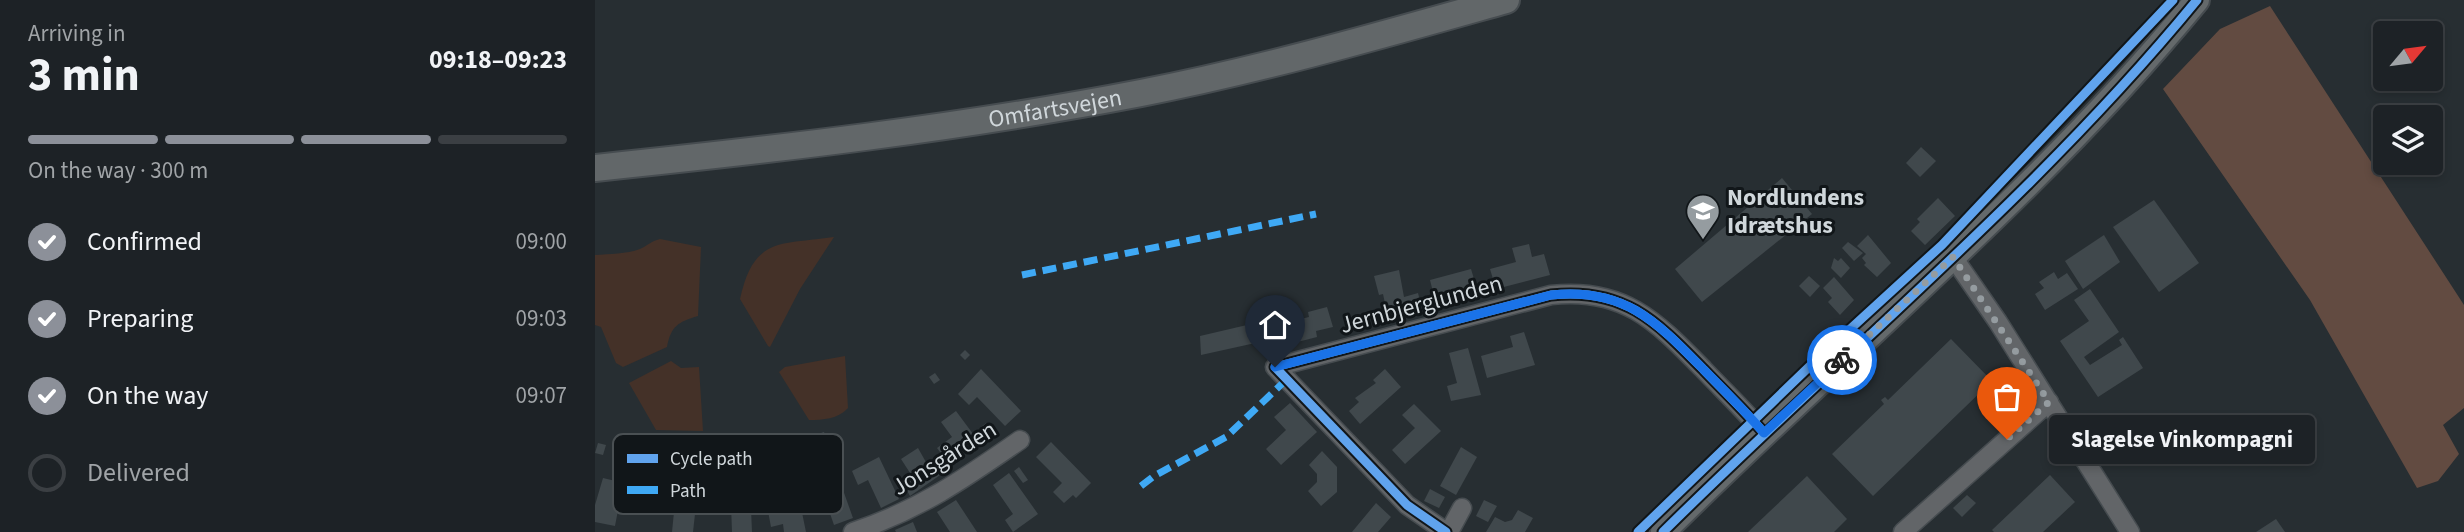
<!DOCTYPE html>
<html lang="en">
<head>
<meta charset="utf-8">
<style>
  :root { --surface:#1d2226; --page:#2a2f32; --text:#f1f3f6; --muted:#a0a4a7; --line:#3b3f43; --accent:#8c9099 }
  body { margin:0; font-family:"Source Sans 3",sans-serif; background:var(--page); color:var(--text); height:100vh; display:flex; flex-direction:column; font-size:26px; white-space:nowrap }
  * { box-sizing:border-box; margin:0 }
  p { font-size:23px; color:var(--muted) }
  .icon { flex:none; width:38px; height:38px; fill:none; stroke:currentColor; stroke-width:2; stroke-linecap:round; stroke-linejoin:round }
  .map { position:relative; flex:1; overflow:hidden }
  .sheet { display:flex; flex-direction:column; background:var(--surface); width:595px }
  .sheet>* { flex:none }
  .needle { width:46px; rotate:61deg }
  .buttons { position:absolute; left:1778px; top:21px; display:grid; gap:14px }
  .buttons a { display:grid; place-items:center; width:70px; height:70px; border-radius:7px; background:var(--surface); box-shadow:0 4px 10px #0003,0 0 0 2px var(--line); font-size:35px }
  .pin { position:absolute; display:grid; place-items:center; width:60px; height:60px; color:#fff; margin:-72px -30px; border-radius:50% 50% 50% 0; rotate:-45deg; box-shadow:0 0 7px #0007 }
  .pin .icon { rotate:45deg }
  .courier { position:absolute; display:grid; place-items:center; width:70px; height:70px; margin:-35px; border:5px solid #1a73e8; border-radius:50%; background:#fff; color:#222; box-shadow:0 2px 9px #0007 }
  .bubble { position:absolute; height:49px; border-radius:7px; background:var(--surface); box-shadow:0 4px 10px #0003,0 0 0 2px var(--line); font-size:23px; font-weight:700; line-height:49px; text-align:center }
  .headline em { font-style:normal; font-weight:700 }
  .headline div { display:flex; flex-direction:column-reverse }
  .headline { display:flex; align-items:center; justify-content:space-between; height:119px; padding:0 28px }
  h1 { font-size:46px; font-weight:700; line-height:52px }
  .bar { display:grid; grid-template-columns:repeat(4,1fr); gap:10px 7px; align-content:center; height:84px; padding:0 28px }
  .bar i { height:9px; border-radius:5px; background:var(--line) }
  .bar .on { background:var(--accent) }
  .bar p { grid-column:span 4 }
  ol { padding:0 28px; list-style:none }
  li { display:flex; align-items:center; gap:21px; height:77px }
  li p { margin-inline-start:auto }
  li .icon { padding:7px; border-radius:50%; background:var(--accent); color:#fff; stroke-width:4 }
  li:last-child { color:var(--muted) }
  li i { width:38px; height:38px; border:4px solid var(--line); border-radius:50% }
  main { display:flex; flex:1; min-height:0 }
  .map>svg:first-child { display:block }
</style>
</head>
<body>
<main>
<section class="sheet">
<div class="headline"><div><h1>3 min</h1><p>Arriving in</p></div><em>09:18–09:23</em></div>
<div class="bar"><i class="on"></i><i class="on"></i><i class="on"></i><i></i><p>On the way · 300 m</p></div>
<ol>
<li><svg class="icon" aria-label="check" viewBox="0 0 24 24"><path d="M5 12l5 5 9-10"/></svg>Confirmed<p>09:00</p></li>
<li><svg class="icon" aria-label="check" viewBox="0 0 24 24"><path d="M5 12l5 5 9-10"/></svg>Preparing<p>09:03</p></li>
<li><svg class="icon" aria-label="check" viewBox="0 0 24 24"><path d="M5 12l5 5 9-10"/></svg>On the way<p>09:07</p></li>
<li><i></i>Delivered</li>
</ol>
</section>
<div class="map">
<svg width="1869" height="532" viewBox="0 0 1869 532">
  <rect width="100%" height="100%" fill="#272e32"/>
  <g fill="#443128">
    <path d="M239,237L205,289L175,347L173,346L145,299C159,236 185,245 239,237Z"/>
    <path d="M65,239L106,247L103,316C83,322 76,326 72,347L28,367L21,363L6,327L0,325V255C15,254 31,254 45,249C52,246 56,241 65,239Z"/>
    <path d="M250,356L253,408C243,419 228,420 214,420L184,372L190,367Z"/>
    <polygon points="76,361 86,368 104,367 108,431 61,430 34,383"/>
  </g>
  <polygon fill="#624b41" points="1675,6 1869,305 1869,408 1848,425 1864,454 1843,481 1822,488 1715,300 1568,89 1625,29"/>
  <g fill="#40484c">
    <polygon points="1326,147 1341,161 1325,177 1311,163"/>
    <polygon points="1187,178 1217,214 1107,302 1080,269"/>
    <polygon points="1343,198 1360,216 1330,245 1316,231 1325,222 1322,219"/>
    <polygon points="1559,200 1604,263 1564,292 1518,227"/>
    <polygon points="1273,235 1296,263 1282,277 1269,265 1271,263 1267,258 1271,254 1262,246"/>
    <polygon points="1509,235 1525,262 1488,289 1470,261"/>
    <polygon points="1253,242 1268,253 1259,261 1247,248"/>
    <polygon points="934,244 937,257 949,254 955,275 901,289 895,269 921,262 917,248"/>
    <polygon points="1239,258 1243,261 1246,258 1255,268 1246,278 1236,268"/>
    <polygon points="876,269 882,289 840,300 835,280"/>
    <polygon points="804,270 809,297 823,293 828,313 794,322 788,294 784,295 779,276"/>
    <polygon points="1459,272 1463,279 1472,273 1483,289 1450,310 1440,294 1449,288 1444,282"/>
    <polygon points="1214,276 1225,286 1215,297 1204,286"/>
    <polygon points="1239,277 1259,300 1245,315 1233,302 1237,298 1228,288"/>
    <polygon points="1495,289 1524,332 1489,357 1495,365 1527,345 1524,340 1528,337 1548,368 1503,397 1465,341 1494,321 1479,300"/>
    <polygon points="732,307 738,327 721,331 722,337 691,345 685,324 714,317 713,312"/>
    <polygon points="669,321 674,340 606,355 605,336"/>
    <polygon points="929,332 940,365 892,378 886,356 918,347 915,336"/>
    <polygon points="1356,339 1397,381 1278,496 1237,454 1289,404 1286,400 1290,397 1293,400"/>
    <polygon points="873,348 886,395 856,401 852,386 862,383 854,353"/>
    <polygon points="370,350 375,355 370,360 365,355"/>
    <polygon points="386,369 426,411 410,426 382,397 374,405 363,394"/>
    <polygon points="790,369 806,387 765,424 754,411 764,402 760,398 781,383 778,380"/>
    <polygon points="340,373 345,380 339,384 334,377"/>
    <polygon points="695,403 722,432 686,465 671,449 691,430 679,417"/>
    <polygon points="819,404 846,431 810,464 797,450 820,428 807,415"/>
    <polygon points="361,411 384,442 354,464 342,448 357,437 346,422"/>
    <polygon points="391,423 397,430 392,434 386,427"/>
    <polygon points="229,432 233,443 224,446 220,435"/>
    <polygon points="456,442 496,483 481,498 478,495 469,503 458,492 467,483 441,457"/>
    <polygon points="3,443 11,445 8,455 0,453"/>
    <polygon points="866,447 882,457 861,495 845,486"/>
    <polygon points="323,448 332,464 343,458 351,471 315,496 307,482 317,476 306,459"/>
    <polygon points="727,451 742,467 742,492 726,506 713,491 722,482 722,474 714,465"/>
    <polygon points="284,457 304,499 286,508 273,480 263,485 257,471"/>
    <polygon points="424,467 433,480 428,483 419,471"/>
    <polygon points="36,470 53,473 46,509 24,505 20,526 0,522 0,505 8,478 33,484"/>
    <polygon points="414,473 443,514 418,532 410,520 418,514 398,485"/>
    <polygon points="1455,475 1480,502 1448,532 1399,532 1397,530"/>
    <polygon points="243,476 258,518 239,525 224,482"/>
    <polygon points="1212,476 1252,519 1239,532 1153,532"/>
    <polygon points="201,483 211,532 189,532 188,524 176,527 173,511 183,509 178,488"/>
    <polygon points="136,485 155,485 157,532 137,532 136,505 125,506 125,492 136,492"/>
    <polygon points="835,489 850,497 844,508 829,501"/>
    <polygon points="1372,495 1381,503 1367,517 1358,508"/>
    <polygon points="361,500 382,532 355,532 342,512"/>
    <polygon points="889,500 902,506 893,522 881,516"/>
    <polygon points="781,503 796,517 783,532 757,532"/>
    <polygon points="923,510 938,518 930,532 891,532 900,517 910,522 917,520"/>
    <polygon points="79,512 100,514 98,532 77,532"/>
    <polygon points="1681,519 1690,532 1661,532"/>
    <polygon points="318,522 322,532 301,532 300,530"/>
  </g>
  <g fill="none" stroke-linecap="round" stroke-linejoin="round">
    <g stroke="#464c50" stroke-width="21">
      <g id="street">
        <polyline points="1358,257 1403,322 1535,532"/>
        <path d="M258,532C324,510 369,479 425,440"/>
        <path d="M851,532L812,505L680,367L956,295C1029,287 1061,321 1109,370C1129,391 1150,411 1169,433"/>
        <polyline points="854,532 867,508"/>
        <polyline points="1308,532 1454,402"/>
      </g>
    </g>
    <g stroke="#464c50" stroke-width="28">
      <path id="secondary" d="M1068,532C1246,355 1442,195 1602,0"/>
    </g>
    <g stroke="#464c50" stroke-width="30">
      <g id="primary">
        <path id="s1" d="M0,168C183,149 365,128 546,93C669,69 790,34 911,0"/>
      </g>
    </g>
    <use href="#street" stroke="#626568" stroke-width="18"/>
    <use href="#secondary" stroke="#64696b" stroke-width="24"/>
    <use href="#primary" stroke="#626769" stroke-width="26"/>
    <g stroke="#3fa9f5" stroke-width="7" stroke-dasharray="14 7" stroke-linecap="butt">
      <polyline points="427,275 721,214"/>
      <polyline points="546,486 559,476 631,437 691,380"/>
    </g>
    <g stroke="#111619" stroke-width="13">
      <g id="cycleway">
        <path d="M851,532L812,505L680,367L956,295C1029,287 1061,321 1109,370C1129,391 1150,411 1169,433"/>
        <polyline points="1043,532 1217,364 1347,245 1578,0"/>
        <path d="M1068,532C1246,355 1442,195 1602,0"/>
      </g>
    </g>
    <use href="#cycleway" stroke="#60a3ed" stroke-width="9"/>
  </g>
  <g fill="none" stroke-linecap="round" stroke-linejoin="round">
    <polyline stroke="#959ca0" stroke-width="7" stroke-dasharray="0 12.6" points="1247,360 1358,257 1454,402 1412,439"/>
    <path stroke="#1a73e8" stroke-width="9" d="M680,367L956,295C1029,287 1061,321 1109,370C1129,390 1150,411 1169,433L1247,360"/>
  </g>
  <defs>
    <g id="school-pin" transform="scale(1.75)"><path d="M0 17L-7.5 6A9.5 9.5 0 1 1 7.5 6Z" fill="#959ca0" stroke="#111619"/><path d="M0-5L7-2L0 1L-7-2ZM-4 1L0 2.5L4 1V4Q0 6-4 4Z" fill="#fff"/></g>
  </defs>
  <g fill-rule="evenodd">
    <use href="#school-pin" x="1108" y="211"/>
  </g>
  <g text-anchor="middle" stroke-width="6" stroke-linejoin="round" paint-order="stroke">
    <g font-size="24" fill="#d0d7db" stroke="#111619">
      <text dy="8" stroke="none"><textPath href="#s1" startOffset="464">Omfartsvejen</textPath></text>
      <text transform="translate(826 304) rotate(-15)" y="8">Jernbjerglunden</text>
      <text transform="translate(349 458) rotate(-32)" y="8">Jonsgården</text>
    </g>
    <g font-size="24" font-weight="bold" fill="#d0d7db" stroke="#111619" text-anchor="start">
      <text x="1132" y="205">Nordlundens<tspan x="1132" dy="28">Idrætshus</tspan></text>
    </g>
  </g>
  <rect x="18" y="434" width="230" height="80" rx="10" fill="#111619" stroke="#4a5053" stroke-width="2"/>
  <rect x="32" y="454" width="31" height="9" fill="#60a3ed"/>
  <rect x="32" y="486" width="31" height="8" fill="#3fa9f5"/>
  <g font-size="19" fill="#d0d7db">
    <text x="75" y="465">Cycle path</text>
    <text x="75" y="497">Path</text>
  </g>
</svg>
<div class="buttons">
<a><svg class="needle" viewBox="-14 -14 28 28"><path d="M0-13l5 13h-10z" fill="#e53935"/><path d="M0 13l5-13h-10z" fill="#a0a4a7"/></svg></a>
<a><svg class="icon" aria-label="layers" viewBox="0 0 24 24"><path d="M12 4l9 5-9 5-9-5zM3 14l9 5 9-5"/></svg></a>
</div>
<div class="pin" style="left:1412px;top:439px;background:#ea580c"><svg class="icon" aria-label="bag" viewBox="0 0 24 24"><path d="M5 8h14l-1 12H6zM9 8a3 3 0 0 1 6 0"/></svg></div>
<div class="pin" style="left:680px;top:367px;background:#1f2937"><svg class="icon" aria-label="home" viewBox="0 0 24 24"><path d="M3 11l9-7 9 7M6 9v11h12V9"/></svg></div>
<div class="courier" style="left:1247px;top:360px"><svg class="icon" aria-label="bike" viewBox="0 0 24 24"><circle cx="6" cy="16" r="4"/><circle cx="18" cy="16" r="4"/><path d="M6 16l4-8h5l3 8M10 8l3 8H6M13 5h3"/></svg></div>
<div class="bubble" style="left:1454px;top:415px;width:266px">Slagelse Vinkompagni</div>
</div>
</main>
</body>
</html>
